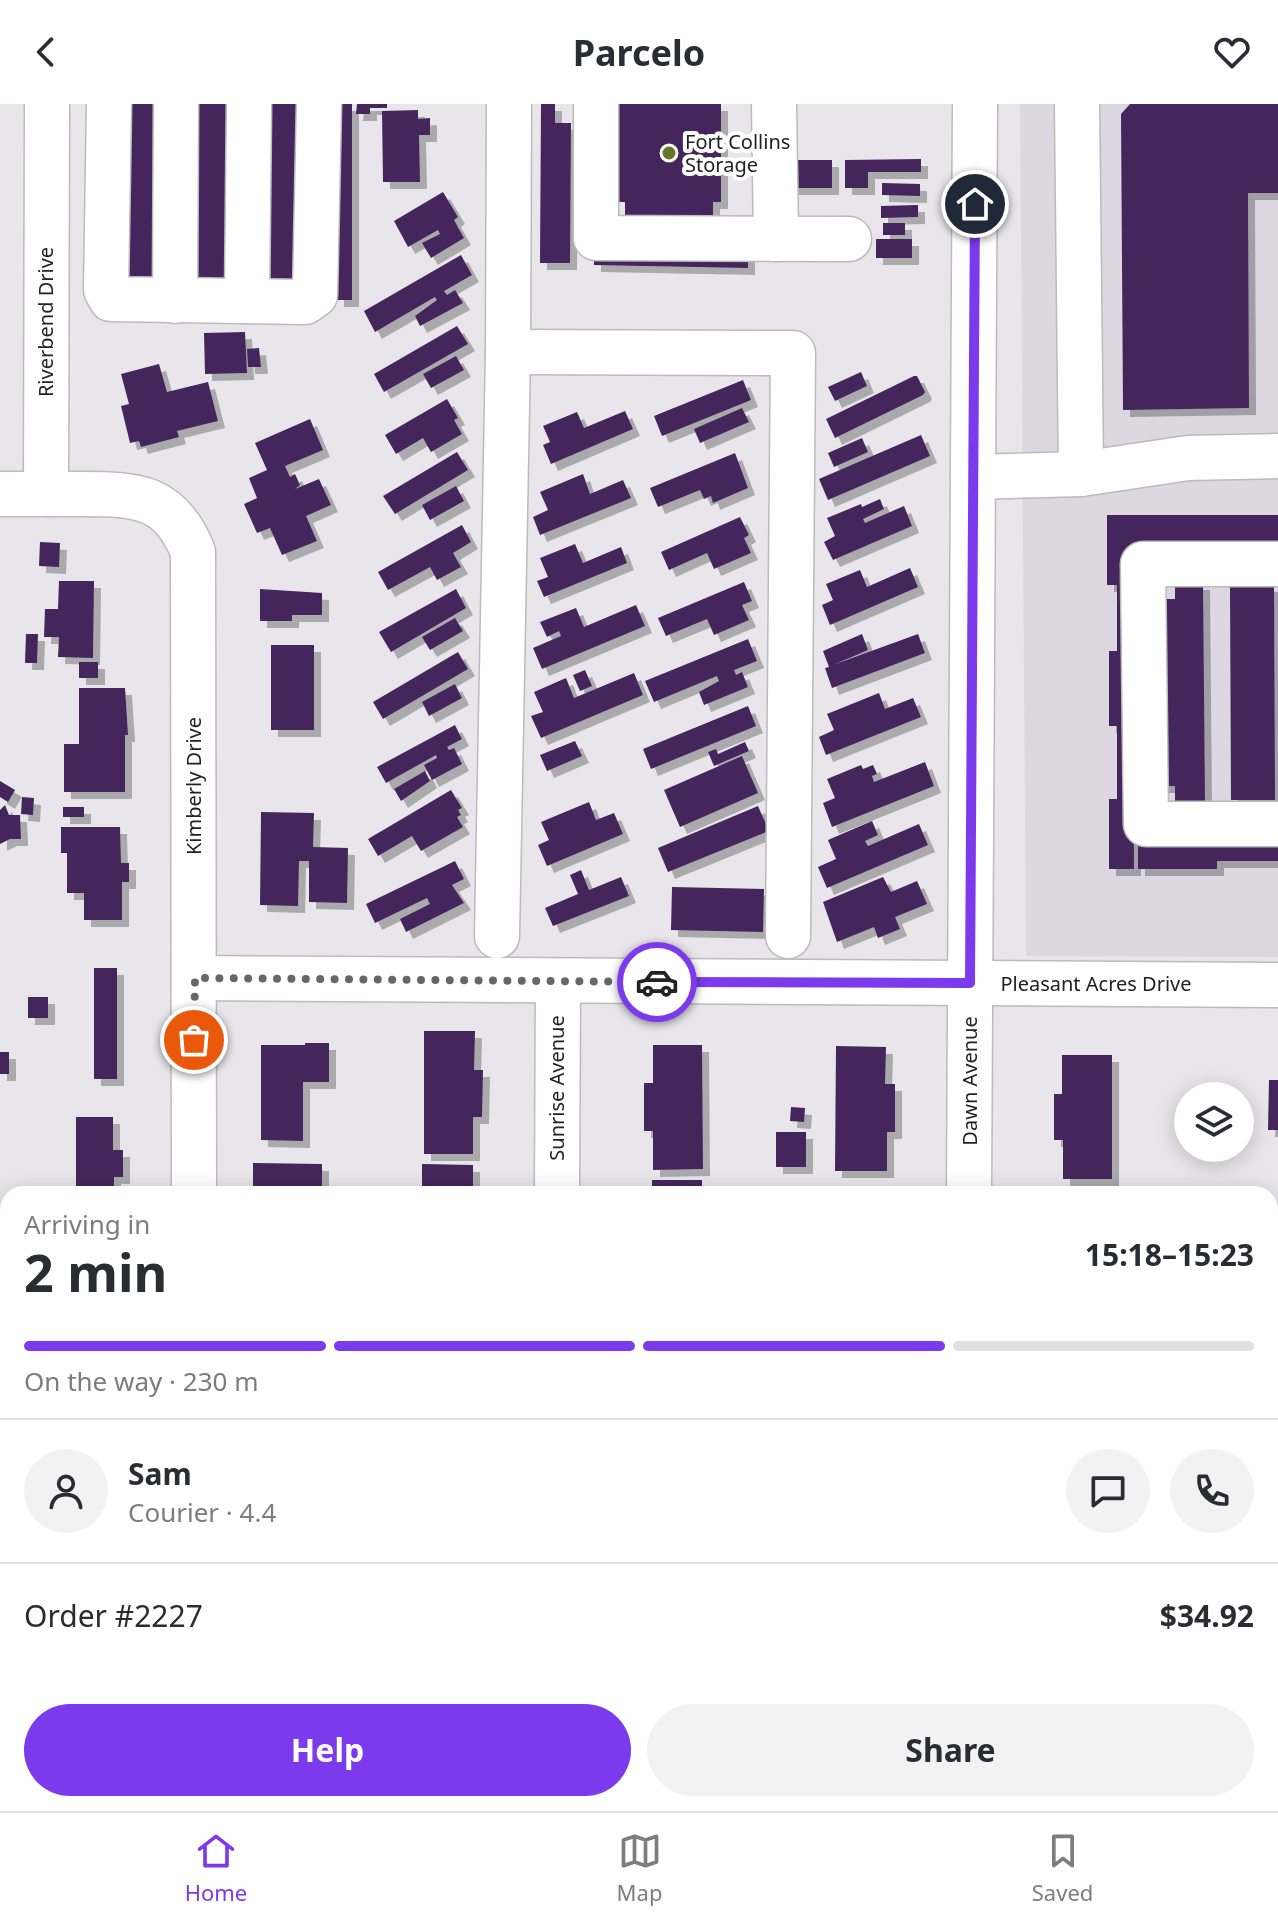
<!DOCTYPE html>
<html lang="en">
<head>
<meta charset="utf-8">
<style>
  :root { --surface:#fff; --page:#f2f2f3; --text:#2b2b33; --muted:#7c7c81; --line:#e1e1e2; --accent:#7c3aed }
  body { margin:0; font-family:"Noto Sans",sans-serif; background:var(--page); color:var(--text); height:100vh; display:flex; flex-direction:column; font-size:30px; white-space:nowrap }
  * { box-sizing:border-box; margin:0 }
  p { font-size:26px; color:var(--muted) }
  .icon { flex:none; width:44px; height:44px; fill:none; stroke:currentColor; stroke-width:2; stroke-linecap:round; stroke-linejoin:round }
  .map { position:relative; flex:1; overflow:hidden }
  .side { position:absolute; left:0px; top:1082px; width:1278px; height:626px; display:flex; flex-direction:column; background:var(--surface); border-radius:24px 24px 0 0; box-shadow:0 4px 20px #0003 }
  .side>* { flex:none }
  .tools { position:absolute; left:1174px; top:978px; display:grid; gap:16px }
  .tools a { display:grid; place-items:center; width:80px; height:80px; border-radius:50%; background:var(--surface); box-shadow:0 4px 20px #0003; font-size:40px }
  .pin { position:absolute; display:grid; place-items:center; width:68px; height:68px; color:#fff; margin:-34px; border:4px solid #fff; border-radius:50%; box-shadow:0 2px 8px #0007 }
  .courier { position:absolute; display:grid; place-items:center; width:80px; height:80px; margin:-40px; border:6px solid #7c3aed; border-radius:50%; background:#fff; color:#222; box-shadow:0 2px 10px #0007 }
  .head em { font-style:normal; font-weight:700 }
  .head div { display:flex; flex-direction:column-reverse }
  .head { display:flex; align-items:center; justify-content:space-between; height:136px; padding:0 24px }
  h1 { font-size:52px; font-weight:700; line-height:60px }
  .bar { display:grid; grid-template-columns:repeat(4,1fr); gap:12px 8px; align-content:center; height:96px; padding:0 24px }
  .bar i { height:10px; border-radius:6px; background:var(--line) }
  .bar .active { background:var(--accent) }
  .bar p { grid-column:span 4 }
  .line { display:flex; align-items:center; gap:20px; padding:0 24px; border-top:2px solid var(--line) }
  .line div { flex:1 }
  .round { display:grid; place-items:center; flex:none; width:84px; height:84px; border-radius:42px; background:var(--page) }
  .primary-button { display:flex; gap:16px; margin-top:auto; padding:16px 24px }
  .primary-button a { flex:1; height:92px; border-radius:48px; background:var(--accent); color:#fff; font-size:32px; font-weight:700; line-height:92px; text-align:center }
  .primary-button a+a { background:var(--page); color:var(--text) }
  header { display:flex; justify-content:space-between; align-items:center; height:104px; padding:0 24px; background:var(--surface); font-size:36px; font-weight:700 }
  .dock { display:flex; justify-content:space-around; align-items:center; height:112px; border-top:2px solid var(--line); background:var(--surface); font-size:22px; color:var(--muted) }
  .dock a { display:grid; justify-items:center; gap:4px }
  .dock .active { color:var(--accent) }
  .map>svg:first-child { display:block }
</style>
</head>
<body>
<header><svg class="icon" aria-label="back" viewBox="0 0 24 24"><path d="M15 5l-7 7 7 7"/></svg>Parcelo<svg class="icon" aria-label="heart" viewBox="0 0 24 24"><path d="M12 20l-8-8c-3-5 5-10 8-4 3-6 11-1 8 4z"/></svg></header>
<div class="map">
<svg width="1278" height="1707" viewBox="0 0 1278 1707">
  <defs>
    <filter id="shadow"><feDropShadow dx="7" dy="7" stdDeviation="0" flood-color="#0004"/></filter>
  </defs>
  <rect width="100%" height="100%" fill="#e8e6ea"/>
  <polygon fill="#dcd7e1" points="1020,0 1278,0 1278,853 1026,852"/>
  <g fill="#45265c" filter="url(#shadow)">
    <rect x="129" y="0" width="35" height="173"/>
    <rect x="198" y="0" width="36" height="181"/>
    <rect x="269" y="0" width="35" height="181"/>
    <rect x="337" y="0" width="15" height="196"/>
    <polygon points="357,0 387,0 387,4 370,4 370,10 356,10"/>
    <polygon points="541,0 555,0 555,19 571,19 570,159 540,159"/>
    <polygon points="617,0 721,0 721,98 713,98 713,114 625,115 625,98 618,98"/>
    <polygon points="1130,0 1278,0 1278,89 1248,89 1249,304 1123,306 1121,10"/>
    <polygon points="418,6 418,15 430,14 430,31 419,31 420,78 383,78 382,7"/>
    <polygon points="921,55 921,68 868,68 868,84 845,84 845,56"/>
    <polygon points="786,56 832,56 832,84 785,84"/>
    <polygon points="882,79 920,80 920,92 882,91"/>
    <polygon points="443,88 458,113 454,116 464,134 431,154 422,139 440,130 438,126 408,143 394,117"/>
    <polygon points="918,101 918,113 881,114 881,102"/>
    <rect x="883" y="119" width="22" height="12"/>
    <rect x="876" y="135" width="36" height="19"/>
    <polygon points="594,149 748,151 748,164 594,161"/>
    <polygon points="461,151 472,171 444,187 447,191 455,186 463,199 420,222 415,212 437,196 435,193 375,228 364,207"/>
    <polygon points="457,222 468,240 384,288 374,270"/>
    <polygon points="245,228 247,269 205,270 204,229"/>
    <polygon points="259,244 261,263 248,263 247,245"/>
    <polygon points="456,252 464,266 431,284 423,270"/>
    <polygon points="159,260 167,288 208,278 218,317 177,327 179,333 141,343 139,337 130,339 121,302 129,300 121,270"/>
    <polygon points="861,268 867,282 835,297 828,283"/>
    <polygon points="914,272 917,272 925,288 923,291 835,334 826,315"/>
    <polygon points="743,276 751,296 662,332 654,312"/>
    <polygon points="447,295 458,314 454,316 462,330 431,348 423,334 396,350 385,331"/>
    <polygon points="742,304 749,318 700,339 694,325"/>
    <polygon points="625,307 633,325 551,360 543,341 550,338 543,322 577,308 584,324"/>
    <polygon points="310,315 323,346 285,362 290,373 295,370 300,381 295,385 319,375 331,401 306,412 317,437 282,451 270,424 257,429 244,400 257,394 249,374 267,366 255,339"/>
    <polygon points="921,331 930,352 828,396 819,375"/>
    <polygon points="862,334 868,348 834,363 828,349"/>
    <polygon points="457,348 468,366 395,410 383,392"/>
    <polygon points="735,349 748,384 713,399 711,392 704,395 700,386 658,403 650,384"/>
    <polygon points="583,370 590,390 623,376 631,394 540,431 533,413 548,406 540,388"/>
    <polygon points="456,382 464,397 430,416 422,401"/>
    <polygon points="880,395 884,405 863,415 865,419 904,402 912,422 833,456 824,438 835,432 827,414 861,400 862,403"/>
    <polygon points="1107,411 1278,411 1278,438 1133,439 1134,765 1109,765 1109,695 1117,695 1117,622 1109,622 1109,547 1117,547 1117,481 1107,481"/>
    <polygon points="740,413 749,431 744,434 751,449 714,465 707,449 669,466 661,448"/>
    <polygon points="462,421 471,438 453,449 461,463 437,476 430,463 388,486 378,468"/>
    <polygon points="40,438 60,439 59,463 39,462"/>
    <polygon points="575,440 583,459 621,443 627,459 544,493 537,477 548,473 540,454"/>
    <polygon points="910,464 918,483 830,521 822,501 833,496 826,480 860,466 867,483"/>
    <polygon points="59,477 94,477 93,554 58,553 59,533 44,533 45,505 58,505"/>
    <polygon points="744,478 752,497 742,501 749,516 714,531 707,515 666,532 658,514"/>
    <polygon points="1175,479 1203,479 1205,697 1175,697 1175,682 1159,682 1158,495 1175,495"/>
    <polygon points="1230,481 1274,481 1275,696 1231,696"/>
    <polygon points="260,485 322,489 322,511 292,511 292,517 260,517"/>
    <polygon points="456,485 466,504 391,548 379,528"/>
    <polygon points="636,501 645,522 542,565 533,544 561,532 559,527 547,533 540,518 576,504 584,523"/>
    <polygon points="455,514 463,527 430,546 422,533"/>
    <polygon points="26,530 38,530 37,559 25,559"/>
    <polygon points="862,530 868,546 833,561 918,530 925,549 832,584 825,564 829,563 823,547"/>
    <polygon points="748,535 757,557 734,566 736,571 742,568 748,583 704,601 699,588 719,577 717,572 654,598 645,577"/>
    <rect x="271" y="541" width="43" height="85"/>
    <polygon points="458,548 468,565 383,615 373,598"/>
    <rect x="79" y="558" width="19" height="16"/>
    <polygon points="585,566 592,582 580,587 573,571"/>
    <polygon points="634,569 643,591 541,634 531,612 543,608 534,588 566,574 574,594"/>
    <polygon points="455,580 462,594 429,612 422,598"/>
    <polygon points="79,584 125,584 128,631 125,631 125,688 64,688 64,640 79,640"/>
    <polygon points="879,589 885,605 913,594 921,613 826,651 819,633 834,626 827,610"/>
    <polygon points="748,602 756,622 651,665 643,645"/>
    <polygon points="455,621 462,635 447,643 449,646 454,644 462,660 432,676 424,661 437,654 436,651 386,679 377,663"/>
    <polygon points="575,637 582,652 547,667 540,651"/>
    <polygon points="745,638 749,647 714,662 708,648 716,645 718,650"/>
    <polygon points="742,652 758,689 680,723 664,686"/>
    <polygon points="925,658 934,682 832,723 823,699 835,694 827,675 861,661 863,665 873,661 877,670 872,672 874,678"/>
    <polygon points="425,667 430,677 401,697 394,685"/>
    <polygon points="0,677 15,686 8,698 0,693"/>
    <polygon points="451,686 462,704 458,706 461,711 457,713 463,723 421,747 412,732 378,752 368,735"/>
    <polygon points="22,693 34,694 33,711 21,710"/>
    <polygon points="589,698 596,716 614,709 623,730 547,762 538,741 549,736 541,718"/>
    <polygon points="5,701 9,711 20,711 21,735 10,735 0,740 0,706"/>
    <polygon points="758,702 769,727 668,768 658,744"/>
    <rect x="63" y="703" width="21" height="10"/>
    <polygon points="261,708 314,709 313,743 348,744 347,799 309,798 309,757 299,757 298,802 260,801"/>
    <polygon points="872,717 878,731 865,737 868,742 919,720 928,741 827,784 818,763 836,755 828,736"/>
    <polygon points="61,723 120,723 121,759 129,759 129,778 122,778 122,816 84,816 84,789 67,789 67,749 61,749"/>
    <polygon points="1138,741 1278,741 1278,757 1217,757 1217,765 1138,765"/>
    <polygon points="455,757 464,775 452,781 464,799 406,828 400,815 430,800 427,794 375,819 366,800"/>
    <polygon points="581,766 589,786 621,773 629,792 553,822 545,804 578,790 570,771"/>
    <polygon points="883,773 891,788 917,777 927,800 895,813 900,825 878,834 874,823 837,838 823,798"/>
    <polygon points="672,783 764,785 763,828 671,826"/>
    <rect x="94" y="864" width="23" height="111"/>
    <rect x="28" y="893" width="20" height="21"/>
    <polygon points="424,927 475,927 474,966 483,966 482,1013 473,1013 473,1050 424,1050"/>
    <polygon points="305,939 329,939 329,978 303,978 303,1037 261,1036 261,941 305,941"/>
    <polygon points="653,941 702,941 703,1065 653,1066 653,1027 644,1027 644,979 653,979"/>
    <polygon points="836,942 886,943 885,980 895,980 895,1028 887,1028 887,1067 835,1067"/>
    <rect x="0" y="948" width="9" height="22"/>
    <polygon points="1062,951 1112,951 1112,1075 1063,1075 1063,1036 1054,1036 1054,990 1062,990"/>
    <polygon points="1269,976 1278,976 1278,1026 1268,1026"/>
    <polygon points="791,1003 805,1004 804,1018 790,1017"/>
    <polygon points="76,1013 113,1013 113,1046 123,1046 123,1073 114,1073 114,1090 76,1090"/>
    <rect x="776" y="1028" width="30" height="35"/>
    <polygon points="253,1059 322,1060 322,1090 253,1090"/>
    <polygon points="422,1060 473,1061 473,1090 422,1090"/>
    <rect x="652" y="1076" width="50" height="14"/>
    <rect x="262" y="1700" width="36" height="6"/>
    <rect x="417" y="1700" width="49" height="7"/>
    <polygon points="666,1700 716,1700 716,1707 656,1707 656,1701"/>
    <polygon points="836,1700 885,1700 884,1707 836,1707"/>
    <rect x="1060" y="1700" width="49" height="7"/>
  </g>
  <g fill="none" stroke-linecap="round" stroke-linejoin="round">
    <g stroke="#bbbabd" stroke-width="47">
      <g id="minor">
        <polyline points="109,0 106,186 111,195 305,198 315,191 319,0"/>
        <polyline points="596,0 596,134 849,135"/>
        <polyline points="774,0 776,135"/>
        <polyline points="1077,0 1081,370"/>
        <polyline points="175,197 176,0"/>
        <polyline points="247,197 249,0"/>
        <polyline points="508,248 793,249 788,832"/>
        <polyline points="973,373 1081,370 1188,354 1278,352"/>
        <path d="M0,390C27,390 55,390 82,390C137,390 170,391 193,448L194,1090"/>
        <polyline points="46,390 47,0"/>
        <polyline points="1278,460 1143,460 1146,720 1278,720"/>
        <polyline points="497,832 508,248 509,0"/>
        <polyline points="195,874 1278,881"/>
        <polyline points="557,1090 558,877"/>
        <polyline points="969,1090 975,0"/>
        <polyline points="193,1707 193,1700"/>
        <polyline points="553,1707 553,1700"/>
        <polyline points="966,1707 966,1700"/>
      </g>
    </g>
    <use href="#minor" stroke="#fff" stroke-width="44"/>
  </g>
  <g fill="none" stroke-linecap="round" stroke-linejoin="round">
    <polyline stroke="#676669" stroke-width="8" stroke-dasharray="0 14.4" points="194,936 195,874 657,878"/>
    <polyline stroke="#7c3aed" stroke-width="10" points="657,878 970,879 975,100"/>
  </g>
  <circle fill="#657726" stroke="#fff" stroke-width="3" cx="669" cy="49" r="8"/>
  <g text-anchor="middle" stroke-width="8" stroke-linejoin="round" paint-order="stroke">
    <g font-size="20" fill="#222123" stroke="#fff" text-anchor="start">
      <text x="685" y="45">Fort Collins<tspan x="685" dy="23">Storage</tspan></text>
    </g>
    <g font-size="20" fill="#222123" stroke="#fff">
      <text transform="translate(46 218) rotate(-90)" y="7">Riverbend Drive</text>
      <text transform="translate(194 682) rotate(-90)" y="7">Kimberly Drive</text>
      <text x="1096" y="887">Pleasant Acres Drive</text>
      <text transform="translate(970 977) rotate(-90)" y="7">Dawn Avenue</text>
      <text transform="translate(557 984) rotate(-90)" y="7">Sunrise Avenue</text>
    </g>
  </g>
</svg>
<div class="tools">
<a><svg class="icon" aria-label="layers" viewBox="0 0 24 24"><path d="M12 4l9 5-9 5-9-5zM3 14l9 5 9-5"/></svg></a>
</div>
<div class="pin" style="left:194px;top:936px;background:#ea580c"><svg class="icon" aria-label="bag" viewBox="0 0 24 24"><path d="M5 8h14l-1 12H6zM9 8a3 3 0 0 1 6 0"/></svg></div>
<div class="pin" style="left:975px;top:100px;background:#1f2937"><svg class="icon" aria-label="home" viewBox="0 0 24 24"><path d="M3 11l9-7 9 7M6 9v11h12V9"/></svg></div>
<div class="courier" style="left:657px;top:878px"><svg class="icon" aria-label="car" viewBox="0 0 24 24"><path d="M5 17H2v-5l4-1 3-4h7l3 4 3 1v5h-3M9 17h6M6 11h13"/><circle cx="7" cy="17" r="2"/><circle cx="17" cy="17" r="2"/></svg></div>
<section class="side">
<div class="head"><div><h1>2 min</h1><p>Arriving in</p></div><em>15:18–15:23</em></div>
<div class="bar"><i class="active"></i><i class="active"></i><i class="active"></i><i></i><p>On the way · 230 m</p></div>
<div class="line" style="height:144px"><a class="round"><svg class="icon" aria-label="person" viewBox="0 0 24 24"><circle cx="12" cy="8" r="4"/><path d="M4 21q1-7 8-7t8 7"/></svg></a><div><b>Sam</b><p>Courier · 4.4</p></div><a class="round"><svg class="icon" aria-label="chat" viewBox="0 0 24 24"><path d="M4 5h16v11H9l-5 4z"/></svg></a><a class="round"><svg class="icon" aria-label="phone" viewBox="0 0 24 24"><path d="M5 4h4l2 5-3 2q2 4 5 5l2-3 5 2v4C11 20 4 13 5 4z"/></svg></a></div>
<div class="line" style="height:104px"><div>Order #2227</div><b>$34.92</b></div>
<div class="primary-button"><a>Help</a><a>Share</a></div>
</section>
</div>
<nav class="dock">
<a class="active"><svg class="icon" aria-label="home" viewBox="0 0 24 24"><path d="M3 11l9-7 9 7M6 9v11h12V9"/></svg>Home</a>
<a><svg class="icon" aria-label="map" viewBox="0 0 24 24"><path d="M3 6l6-2 6 2 6-2v14l-6 2-6-2-6 2zM9 4v14M15 6v14"/></svg>Map</a>
<a><svg class="icon" aria-label="saved" viewBox="0 0 24 24"><path d="M7 4h10v16l-5-4-5 4z"/></svg>Saved</a>
</nav>
</body>
</html>
